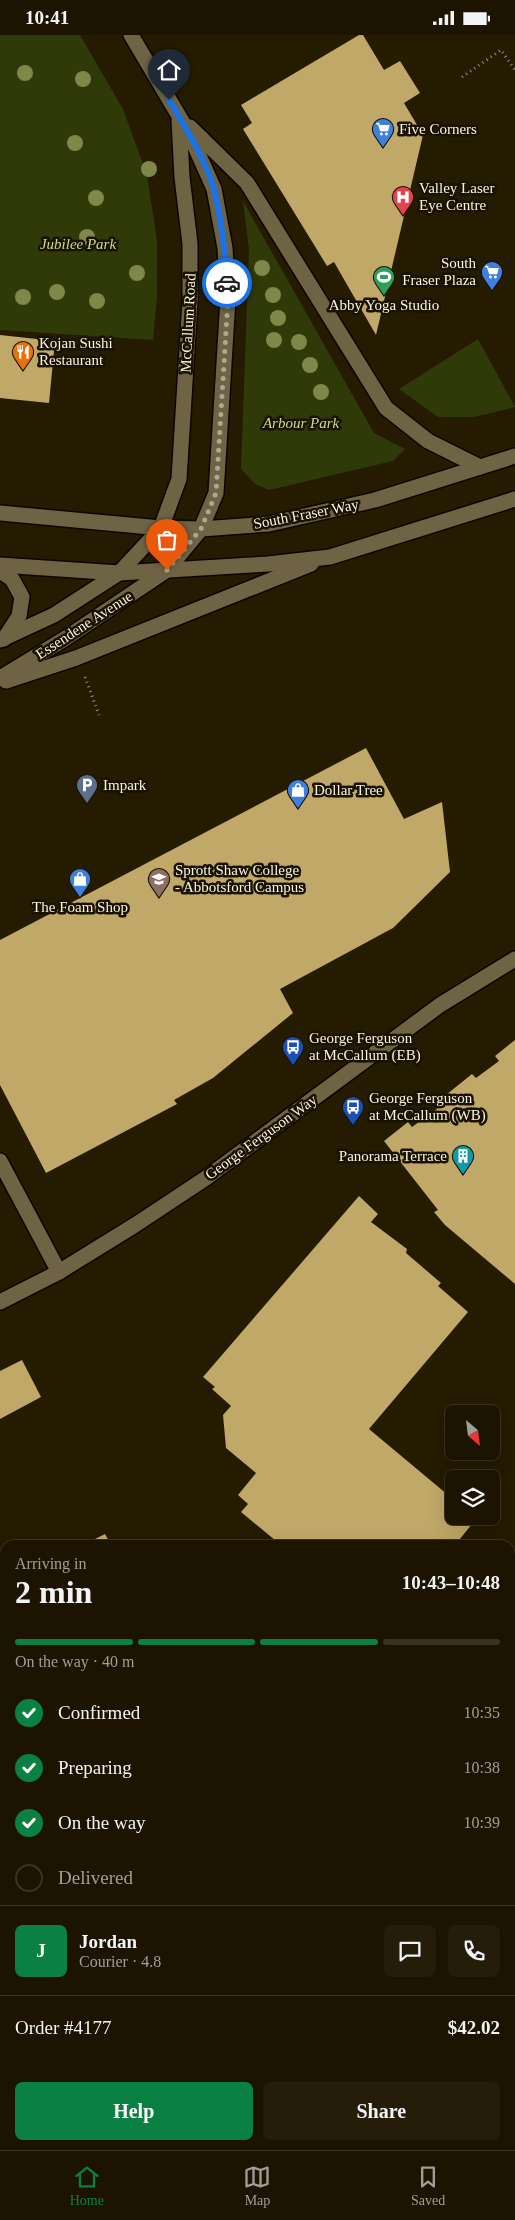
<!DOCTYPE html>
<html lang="en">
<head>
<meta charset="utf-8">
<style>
  :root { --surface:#1c1400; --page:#251d0a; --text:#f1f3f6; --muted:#a09e99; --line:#3a3322; --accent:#0b8043 }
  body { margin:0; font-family:Georgia,serif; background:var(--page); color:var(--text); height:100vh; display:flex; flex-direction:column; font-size:19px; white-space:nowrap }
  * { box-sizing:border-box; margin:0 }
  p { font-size:16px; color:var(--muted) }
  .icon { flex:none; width:28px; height:28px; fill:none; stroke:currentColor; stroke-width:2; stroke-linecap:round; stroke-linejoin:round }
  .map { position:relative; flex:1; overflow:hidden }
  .details { position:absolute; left:0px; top:1505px; width:515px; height:610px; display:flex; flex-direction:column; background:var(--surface); border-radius:15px 15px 0 0; box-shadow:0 5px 20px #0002,0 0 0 1px var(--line) }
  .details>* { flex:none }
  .needle { width:32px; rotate:152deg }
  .controls { position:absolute; left:445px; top:1370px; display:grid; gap:10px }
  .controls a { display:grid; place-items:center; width:55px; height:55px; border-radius:8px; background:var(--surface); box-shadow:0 5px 20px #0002,0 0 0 1px var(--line); font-size:25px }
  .pin { position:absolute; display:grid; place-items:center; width:42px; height:42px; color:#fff; margin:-51px -21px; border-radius:50% 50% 50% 0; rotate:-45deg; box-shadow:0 0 5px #0007 }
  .pin .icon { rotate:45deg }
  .courier { position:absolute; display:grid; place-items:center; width:50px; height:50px; margin:-25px; border:4px solid #1a73e8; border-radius:50%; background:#fff; color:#222; box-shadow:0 1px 6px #0007 }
  .headline em { font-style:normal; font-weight:700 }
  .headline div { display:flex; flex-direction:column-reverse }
  .headline { display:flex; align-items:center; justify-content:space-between; height:85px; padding:0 15px }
  h1 { font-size:32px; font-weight:700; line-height:38px }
  .bar { display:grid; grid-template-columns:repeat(4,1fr); gap:8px 5px; align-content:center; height:60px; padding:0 15px }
  .bar i { height:6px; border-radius:4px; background:var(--line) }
  .bar .on { background:var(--accent) }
  .bar p { grid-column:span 4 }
  .line { display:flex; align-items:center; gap:12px; padding:0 15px; border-top:1px solid var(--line) }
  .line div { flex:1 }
  .round { display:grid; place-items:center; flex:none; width:52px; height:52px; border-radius:8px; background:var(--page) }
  ol { padding:0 15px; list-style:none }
  li { display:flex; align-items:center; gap:15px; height:55px }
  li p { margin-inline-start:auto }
  li .icon { padding:5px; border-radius:50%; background:var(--accent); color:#fff; stroke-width:4 }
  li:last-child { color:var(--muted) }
  li i { width:28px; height:28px; border:2px solid var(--line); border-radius:50% }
  .cta { display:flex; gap:10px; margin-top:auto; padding:10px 15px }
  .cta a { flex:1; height:58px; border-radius:8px; background:var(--accent); color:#fff; font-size:20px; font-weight:700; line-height:58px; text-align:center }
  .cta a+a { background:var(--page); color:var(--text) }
  .status { display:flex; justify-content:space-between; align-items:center; height:35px; padding:0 25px; background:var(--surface); direction:ltr }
  .status svg { height:14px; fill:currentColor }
  .menu { display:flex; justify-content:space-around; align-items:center; height:70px; border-top:1px solid var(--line); background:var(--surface); font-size:14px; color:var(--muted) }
  .menu a { display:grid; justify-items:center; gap:2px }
  .menu .on { color:var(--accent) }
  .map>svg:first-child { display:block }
</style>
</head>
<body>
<div class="status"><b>10:41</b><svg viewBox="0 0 49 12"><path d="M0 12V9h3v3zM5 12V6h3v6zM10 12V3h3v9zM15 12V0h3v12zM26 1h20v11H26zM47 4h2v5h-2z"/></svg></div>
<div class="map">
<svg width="515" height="2115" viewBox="0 0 515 2115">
  <rect width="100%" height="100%" fill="#251b00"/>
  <g fill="#303908">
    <polygon points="0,0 80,0 123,74 147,140 157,205 157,261 153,305 0,295"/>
    <polygon points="243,166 374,398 405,414 393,426 269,455 255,449 241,434 249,214"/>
    <polygon points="478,304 515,372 474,382 438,382 399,354"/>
  </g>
  <g fill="#bfa868">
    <polygon points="359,0 363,0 384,35 400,26 420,58 404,68 423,100 376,300 334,227 327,231 243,94 252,88 241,70"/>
    <polygon points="0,300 55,306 49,368 0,363"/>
    <polygon points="366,713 404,784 442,767 450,837 393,893 280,954 293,978 213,1043 174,1065 177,1069 46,1138 0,1050 0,905"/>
    <polygon points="515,1005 515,1249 445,1190 434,1177 438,1175 384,1106 408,1087 412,1092 445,1068 441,1064 472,1039 476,1043 499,1026 495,1021"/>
    <polygon points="359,1161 378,1179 371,1187 407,1214 406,1218 441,1248 438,1251 468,1277 369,1394 454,1465 454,1481 473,1481 476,1484 455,1510 281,1510 241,1477 248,1469 238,1460 256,1438 226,1413 223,1380 231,1371 212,1354 215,1352 203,1342"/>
    <polygon points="22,1325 41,1362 0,1384 0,1336"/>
    <polygon points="105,1499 111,1510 83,1510"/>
    <polygon points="515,1591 515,1618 510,1613 510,1596"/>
  </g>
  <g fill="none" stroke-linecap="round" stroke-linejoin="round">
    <g stroke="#0e0500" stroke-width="18">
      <g id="minor">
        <polyline points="0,1126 59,1237"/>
        <polyline points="0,1602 5,1612"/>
        <polyline points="0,1911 5,1908"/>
        <polyline points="0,2102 7,2115"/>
        <polyline points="373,2110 377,2115"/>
        <polyline points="161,2115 170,2110"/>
      </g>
    </g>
    <g stroke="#0e0500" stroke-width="18">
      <g id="secondary">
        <polyline points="190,92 247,148 386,373 428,406 480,432"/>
        <polyline points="0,478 161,493 201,494 269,489 375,465 515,421"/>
        <polyline points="0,530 119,538 268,529 330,522 515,464"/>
        <polyline points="0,536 12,544 22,562 19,581 4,604"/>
        <polyline points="0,605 54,580 119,538 161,493 179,444 190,266 190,209 182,142 179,85"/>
        <polyline points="0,643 66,603 167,535 201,494 216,458 228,264 225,213 214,154 189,98 131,0"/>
        <polyline points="6,646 76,623 311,529"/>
        <polyline points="0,1267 59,1237 135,1190 206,1143 440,970 515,924"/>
      </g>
    </g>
    <g stroke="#98917b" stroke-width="3" stroke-dasharray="1 4" stroke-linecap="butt">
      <polyline points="462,42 501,15 515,35"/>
      <polyline points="85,642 99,680"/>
    </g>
    <use href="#minor" stroke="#6e6343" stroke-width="15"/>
    <use href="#secondary" stroke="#6e6343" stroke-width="15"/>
  </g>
  <g fill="#7f8749">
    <circle cx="25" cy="38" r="8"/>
    <circle cx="83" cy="44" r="8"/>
    <circle cx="75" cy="108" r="8"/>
    <circle cx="149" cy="134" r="8"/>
    <circle cx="96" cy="163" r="8"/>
    <circle cx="87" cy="202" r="8"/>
    <circle cx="262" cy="233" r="8"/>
    <circle cx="137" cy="238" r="8"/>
    <circle cx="57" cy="257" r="8"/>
    <circle cx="273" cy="260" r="8"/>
    <circle cx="23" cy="262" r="8"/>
    <circle cx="97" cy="266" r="8"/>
    <circle cx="278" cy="283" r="8"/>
    <circle cx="274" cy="305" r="8"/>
    <circle cx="299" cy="307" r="8"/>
    <circle cx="310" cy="330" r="8"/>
    <circle cx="321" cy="357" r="8"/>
  </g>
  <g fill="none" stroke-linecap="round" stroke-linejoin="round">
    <polyline stroke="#afa792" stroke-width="5" stroke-dasharray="0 9" points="167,535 201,494 216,458 228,264 227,248"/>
    <path stroke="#1a73e8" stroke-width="6" d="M169,65C184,90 207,127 214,155C222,185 225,217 227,248"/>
  </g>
  <defs>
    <g id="supermarket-pin" transform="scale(1.125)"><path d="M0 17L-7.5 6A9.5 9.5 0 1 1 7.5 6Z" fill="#3f7fe0" stroke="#1a1200"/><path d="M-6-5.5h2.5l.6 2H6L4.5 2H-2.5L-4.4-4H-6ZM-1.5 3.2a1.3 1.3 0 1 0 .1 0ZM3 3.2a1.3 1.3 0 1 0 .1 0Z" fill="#fff"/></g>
    <g id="hospital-pin" transform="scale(1.125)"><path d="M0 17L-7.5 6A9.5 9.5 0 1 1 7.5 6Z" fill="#e0444e" stroke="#1a1200"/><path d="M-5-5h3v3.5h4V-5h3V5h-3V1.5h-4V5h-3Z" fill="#fff"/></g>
    <g id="stadium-pin" transform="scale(1.125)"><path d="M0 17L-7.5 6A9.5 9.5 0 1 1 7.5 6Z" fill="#2e9e5b" stroke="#1a1200"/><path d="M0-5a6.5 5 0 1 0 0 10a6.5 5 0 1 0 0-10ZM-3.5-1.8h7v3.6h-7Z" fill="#fff"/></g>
    <g id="restaurant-pin" transform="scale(1.125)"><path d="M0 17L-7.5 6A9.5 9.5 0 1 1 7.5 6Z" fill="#e8710a" stroke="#1a1200"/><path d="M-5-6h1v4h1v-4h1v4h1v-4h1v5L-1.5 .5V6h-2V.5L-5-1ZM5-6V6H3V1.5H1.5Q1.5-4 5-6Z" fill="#fff"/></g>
    <g id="parking-pin" transform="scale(1.125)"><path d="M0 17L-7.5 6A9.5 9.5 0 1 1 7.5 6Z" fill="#5c6f8a" stroke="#1a1200"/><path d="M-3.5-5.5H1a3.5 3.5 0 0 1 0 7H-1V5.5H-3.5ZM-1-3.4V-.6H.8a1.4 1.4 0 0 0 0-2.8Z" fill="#fff"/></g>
    <g id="shop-pin" transform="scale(1.125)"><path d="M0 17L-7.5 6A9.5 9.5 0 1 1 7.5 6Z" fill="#3f7fe0" stroke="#1a1200"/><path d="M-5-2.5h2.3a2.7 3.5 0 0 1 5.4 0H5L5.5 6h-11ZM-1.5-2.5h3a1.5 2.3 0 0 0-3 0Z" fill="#fff"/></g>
    <g id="university-pin" transform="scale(1.125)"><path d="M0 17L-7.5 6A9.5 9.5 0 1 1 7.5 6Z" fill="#8d6e63" stroke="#1a1200"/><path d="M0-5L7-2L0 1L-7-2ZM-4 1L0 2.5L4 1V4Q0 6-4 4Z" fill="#fff"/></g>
    <g id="bus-pin" transform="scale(1.125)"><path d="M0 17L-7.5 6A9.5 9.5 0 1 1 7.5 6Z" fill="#1a4fb4" stroke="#1a1200"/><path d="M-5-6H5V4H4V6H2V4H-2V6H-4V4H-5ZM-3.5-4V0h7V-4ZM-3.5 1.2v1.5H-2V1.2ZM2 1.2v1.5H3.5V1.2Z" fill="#fff"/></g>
    <g id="building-pin" transform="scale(1.125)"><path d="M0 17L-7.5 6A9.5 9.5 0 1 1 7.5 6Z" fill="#0f9aa8" stroke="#1a1200"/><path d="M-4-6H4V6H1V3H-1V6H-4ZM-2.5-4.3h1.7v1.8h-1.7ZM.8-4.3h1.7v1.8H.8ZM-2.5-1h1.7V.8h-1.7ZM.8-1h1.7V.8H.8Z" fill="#fff"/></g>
  </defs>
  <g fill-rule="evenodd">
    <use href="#supermarket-pin" x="383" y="94"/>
    <use href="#hospital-pin" x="403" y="162"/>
    <use href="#supermarket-pin" x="492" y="237"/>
    <use href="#stadium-pin" x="384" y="242"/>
    <use href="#restaurant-pin" x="23" y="317"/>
    <use href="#parking-pin" x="87" y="750"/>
    <use href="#shop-pin" x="298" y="755"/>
    <use href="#shop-pin" x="80" y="844"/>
    <use href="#university-pin" x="159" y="844"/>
    <use href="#bus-pin" x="293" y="1012"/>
    <use href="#bus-pin" x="353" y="1072"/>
    <use href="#building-pin" x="463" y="1121"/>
  </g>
  <g text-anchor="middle" stroke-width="5" stroke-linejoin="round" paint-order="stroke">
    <g font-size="15" fill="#f9f3e1" stroke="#1a1200" text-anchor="start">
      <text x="399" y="99">Five Corners</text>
      <text x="419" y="158">Valley Laser<tspan x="419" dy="17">Eye Centre</tspan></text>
      <text x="476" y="233" text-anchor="end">South<tspan x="476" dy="17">Fraser Plaza</tspan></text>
      <text x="384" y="275" text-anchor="middle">Abby Yoga Studio</text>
      <text x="39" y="313">Kojan Sushi<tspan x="39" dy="17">Restaurant</tspan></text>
      <text x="103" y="755">Impark</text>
      <text x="314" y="760">Dollar Tree</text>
      <text x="175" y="840">Sprott Shaw College<tspan x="175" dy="17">- Abbotsford Campus</tspan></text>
      <text x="80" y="877" text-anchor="middle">The Foam Shop</text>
      <text x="309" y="1008">George Ferguson<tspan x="309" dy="17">at McCallum (EB)</tspan></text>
      <text x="369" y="1068">George Ferguson<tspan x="369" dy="17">at McCallum (WB)</tspan></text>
      <text x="447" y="1126" text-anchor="end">Panorama Terrace</text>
    </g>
    <g font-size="15" font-style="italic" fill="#c9df84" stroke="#1a1200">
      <text x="78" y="214">Jubilee Park</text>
      <text x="301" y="393">Arbour Park</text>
    </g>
    <g font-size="15" fill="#f9f3e1" stroke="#1a1200">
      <text transform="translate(188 288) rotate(-87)" y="5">McCallum Road</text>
      <text transform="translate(306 479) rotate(-11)" y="5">South Fraser Way</text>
      <text transform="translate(84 590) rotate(-33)" y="5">Essendene Avenue</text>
      <text transform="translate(261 1102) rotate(-36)" y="5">George Ferguson Way</text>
    </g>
  </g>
</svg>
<div class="controls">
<a><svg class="needle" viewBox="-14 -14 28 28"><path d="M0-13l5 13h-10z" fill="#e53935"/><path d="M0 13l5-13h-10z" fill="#a09e99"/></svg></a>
<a><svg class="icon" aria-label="layers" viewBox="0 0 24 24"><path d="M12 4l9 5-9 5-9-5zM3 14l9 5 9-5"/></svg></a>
</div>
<div class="pin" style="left:167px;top:535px;background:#ea580c"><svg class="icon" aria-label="bag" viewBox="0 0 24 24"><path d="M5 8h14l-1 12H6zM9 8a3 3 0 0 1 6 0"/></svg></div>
<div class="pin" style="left:169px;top:65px;background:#1f2937"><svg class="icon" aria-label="home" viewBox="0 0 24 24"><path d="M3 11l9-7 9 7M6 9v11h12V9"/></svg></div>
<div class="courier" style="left:227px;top:248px"><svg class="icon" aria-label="car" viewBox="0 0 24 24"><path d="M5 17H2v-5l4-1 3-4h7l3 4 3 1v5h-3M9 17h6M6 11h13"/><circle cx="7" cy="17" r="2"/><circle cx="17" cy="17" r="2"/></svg></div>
<section class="details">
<div class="headline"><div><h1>2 min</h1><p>Arriving in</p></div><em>10:43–10:48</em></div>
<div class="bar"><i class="on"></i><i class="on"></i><i class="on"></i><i></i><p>On the way · 40 m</p></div>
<ol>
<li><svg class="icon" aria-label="check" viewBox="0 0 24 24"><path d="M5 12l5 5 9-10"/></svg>Confirmed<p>10:35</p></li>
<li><svg class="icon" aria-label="check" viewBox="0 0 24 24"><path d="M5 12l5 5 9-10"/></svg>Preparing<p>10:38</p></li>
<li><svg class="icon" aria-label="check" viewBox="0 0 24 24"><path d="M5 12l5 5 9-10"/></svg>On the way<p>10:39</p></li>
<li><i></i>Delivered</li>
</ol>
<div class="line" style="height:90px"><b class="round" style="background:var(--accent);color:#fff">J</b><div><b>Jordan</b><p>Courier · 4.8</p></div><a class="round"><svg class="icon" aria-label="chat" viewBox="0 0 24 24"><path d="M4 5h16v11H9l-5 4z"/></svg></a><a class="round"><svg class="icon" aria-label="phone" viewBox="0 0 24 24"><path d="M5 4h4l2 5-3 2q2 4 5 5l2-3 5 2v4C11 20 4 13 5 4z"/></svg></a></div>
<div class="line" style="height:65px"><div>Order #4177</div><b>$42.02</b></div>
<div class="cta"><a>Help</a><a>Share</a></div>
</section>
</div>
<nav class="menu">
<a class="on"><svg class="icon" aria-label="home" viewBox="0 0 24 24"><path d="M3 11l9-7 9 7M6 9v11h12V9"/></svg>Home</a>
<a><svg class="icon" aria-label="map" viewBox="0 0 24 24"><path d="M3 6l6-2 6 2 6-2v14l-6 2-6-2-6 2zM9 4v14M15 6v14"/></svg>Map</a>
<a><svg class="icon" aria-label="saved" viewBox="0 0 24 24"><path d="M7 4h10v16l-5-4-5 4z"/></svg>Saved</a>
</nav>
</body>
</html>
